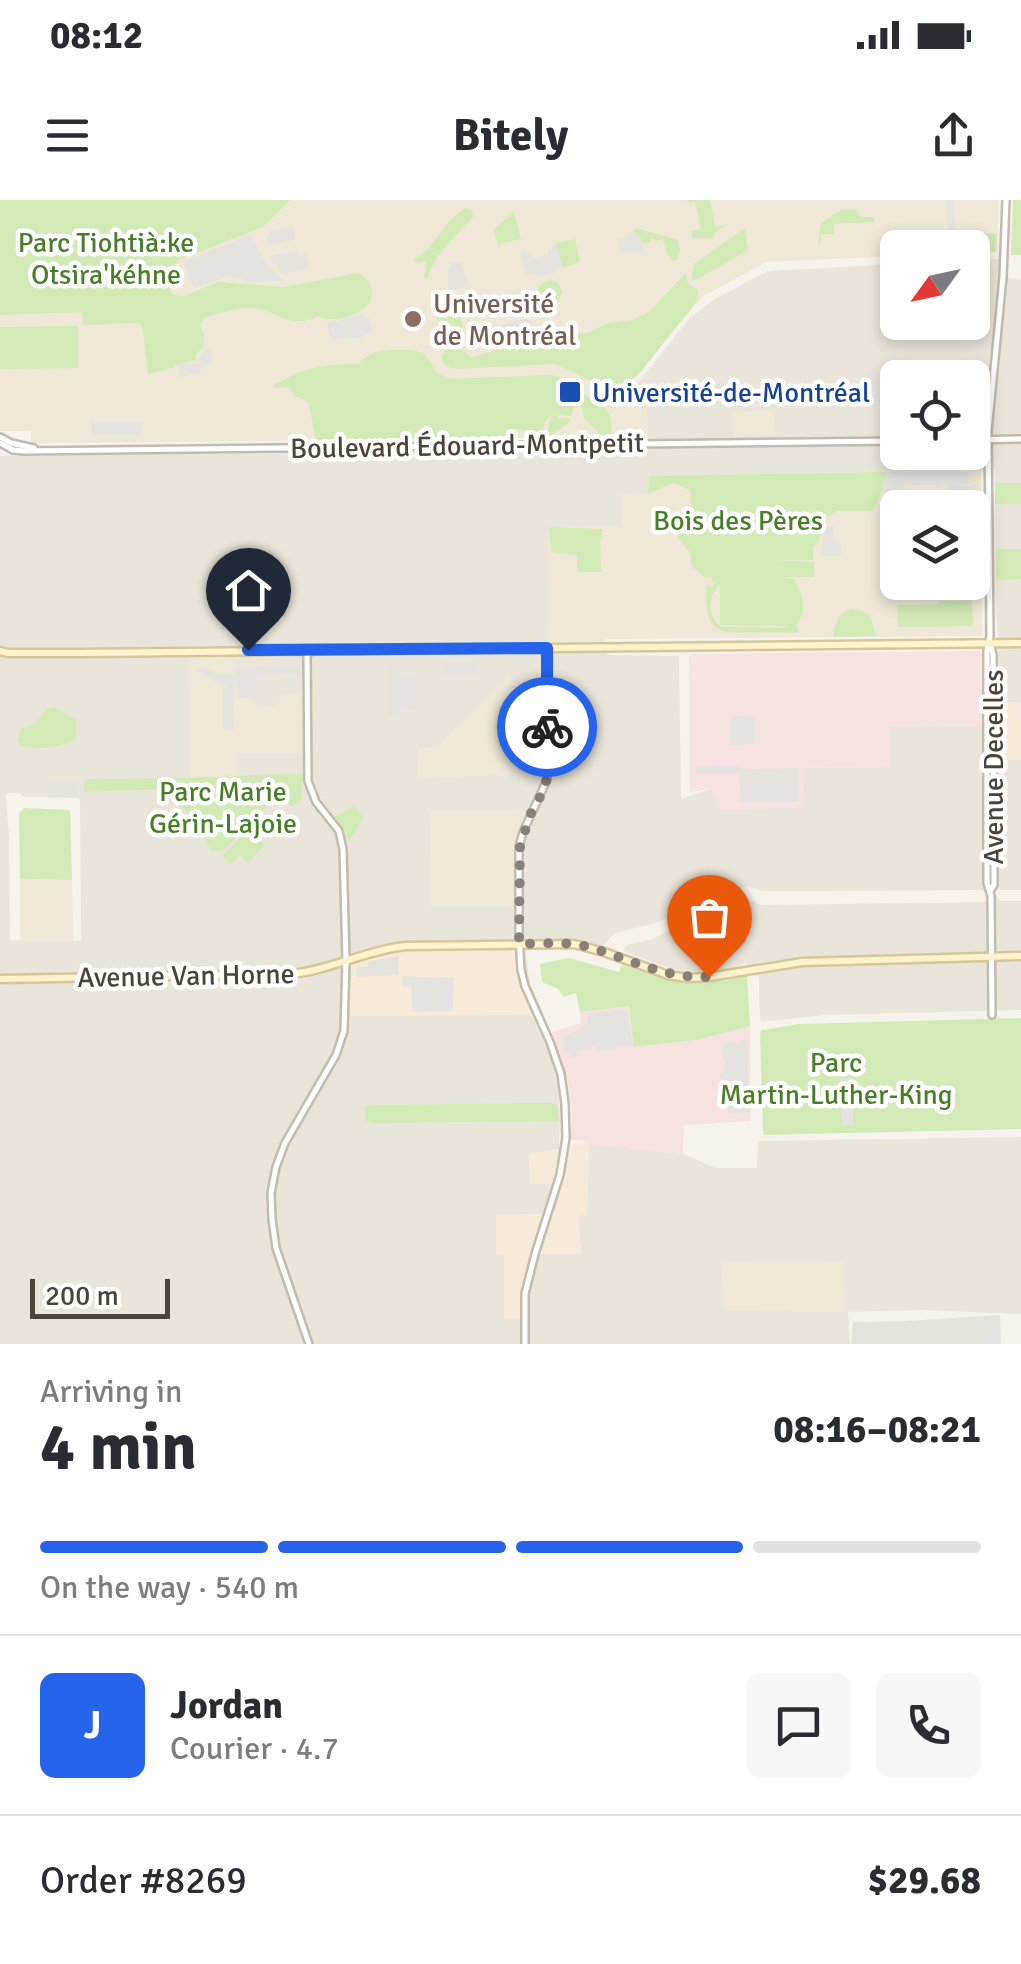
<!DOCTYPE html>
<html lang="en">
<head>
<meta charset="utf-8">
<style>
  :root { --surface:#fff; --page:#f7f7f7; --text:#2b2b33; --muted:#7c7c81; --line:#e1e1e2; --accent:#2563eb }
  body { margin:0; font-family:Signika,sans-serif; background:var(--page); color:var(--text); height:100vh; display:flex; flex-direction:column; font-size:38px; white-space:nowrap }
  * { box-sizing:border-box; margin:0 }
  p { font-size:32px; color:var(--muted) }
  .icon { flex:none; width:55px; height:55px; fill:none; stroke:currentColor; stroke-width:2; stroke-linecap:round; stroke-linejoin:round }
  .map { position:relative; height:1144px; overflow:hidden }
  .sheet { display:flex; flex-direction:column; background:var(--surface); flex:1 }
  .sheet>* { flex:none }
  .needle { width:65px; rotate:237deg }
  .buttons { position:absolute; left:880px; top:30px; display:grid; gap:20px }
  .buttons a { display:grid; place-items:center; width:110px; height:110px; border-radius:15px; background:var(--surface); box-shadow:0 5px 15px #0003; font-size:50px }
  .scale { position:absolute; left:30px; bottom:25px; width:140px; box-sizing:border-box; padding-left:10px; border:5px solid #4b4439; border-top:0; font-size:28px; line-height:35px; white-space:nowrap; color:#4b4439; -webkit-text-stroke:8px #fff; paint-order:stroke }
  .pin { position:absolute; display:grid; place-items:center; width:85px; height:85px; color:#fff; margin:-102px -42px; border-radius:50% 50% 50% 0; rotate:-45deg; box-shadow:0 0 10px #0007 }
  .pin .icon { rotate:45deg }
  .courier { position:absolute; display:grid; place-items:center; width:100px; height:100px; margin:-50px; border:8px solid #2563eb; border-radius:50%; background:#fff; color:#222; box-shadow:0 2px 12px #0007 }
  .head em { font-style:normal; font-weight:700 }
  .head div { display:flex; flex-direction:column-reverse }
  .head { display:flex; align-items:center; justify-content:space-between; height:170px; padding:0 40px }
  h1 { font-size:65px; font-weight:700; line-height:75px }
  .bar { display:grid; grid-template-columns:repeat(4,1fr); gap:15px 10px; align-content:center; height:120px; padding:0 40px }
  .bar i { height:12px; border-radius:8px; background:var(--line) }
  .bar .current { background:var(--accent) }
  .bar p { grid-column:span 4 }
  .line { display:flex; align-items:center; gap:25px; padding:0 40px; border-top:2px solid var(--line) }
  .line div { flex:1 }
  .round { display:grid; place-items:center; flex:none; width:105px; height:105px; border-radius:15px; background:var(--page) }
  .status { display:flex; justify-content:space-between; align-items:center; height:70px; padding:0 50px; background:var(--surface); direction:ltr }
  .status svg { height:28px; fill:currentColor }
  header { display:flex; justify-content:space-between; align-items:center; height:130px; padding:0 40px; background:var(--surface); font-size:45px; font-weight:700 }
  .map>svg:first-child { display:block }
</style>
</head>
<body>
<div class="status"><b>08:12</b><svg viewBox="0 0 49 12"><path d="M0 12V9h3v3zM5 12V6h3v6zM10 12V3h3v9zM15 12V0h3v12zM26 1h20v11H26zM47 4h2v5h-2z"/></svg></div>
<header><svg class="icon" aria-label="menu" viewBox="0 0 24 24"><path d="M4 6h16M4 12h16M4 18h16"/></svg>Bitely<svg class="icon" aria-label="share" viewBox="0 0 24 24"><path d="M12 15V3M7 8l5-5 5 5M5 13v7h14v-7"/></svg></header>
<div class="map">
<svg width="1021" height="1144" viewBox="0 0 1021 1144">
  <rect width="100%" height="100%" fill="#f6f3ec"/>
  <g fill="#eae5da" fill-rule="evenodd">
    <path d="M1004,59L1003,77L1021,80V690L763,691L748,686L709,697L656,723L615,733L600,749L573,741H525L529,780L540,808L530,812L552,859L558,887L560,919L559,949L530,954L529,984H557L548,1014L496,1015V1054L504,1055V1085L535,1054H581L578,1015L587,1014L589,944L683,954L716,968H757L758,941L1021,937V1114L920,1110L848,1112L850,1144H0V256L625,250L624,204L634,188L690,118L713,100L768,71L897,64L898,122H972L973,60ZM898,178H972V252H898ZM995,270L996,411L999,451L997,454V525L890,527L889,567L803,568L711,589L681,599L679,456L609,455L601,448L549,327H622L648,294L886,272ZM8,593H19L24,597L77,598L80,600L81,741L10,740L9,638L6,595Z"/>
    <polygon points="991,696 997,696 1000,701 1021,701 1021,810 825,815 762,822 760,820 759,777 746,763 709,777 687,778 666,767 623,751 627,745 652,739 710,711 738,706 741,702 754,701 760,705 986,702"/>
  </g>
  <g fill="#f7ead8">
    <polygon points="997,502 1020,502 1021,560 1000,560 997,558"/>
    <polygon points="519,744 515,753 520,787 538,815 346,816 346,760 380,749"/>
    <polygon points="589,944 587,1015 578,1016 581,1054 535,1054 525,1094 525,1119 504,1119 504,1055 496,1055 496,1015 548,1014 556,984 529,984 530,953 570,950 572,945"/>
  </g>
  <polygon fill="#e6e2dd" points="1000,1115 1001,1144 851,1144 853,1122 908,1121"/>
  <g fill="#efe8d6" fill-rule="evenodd">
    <polygon points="290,0 999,0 997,52 973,53 972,48 898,48 897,56 766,62 702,97 633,179 621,204 647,204 648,237 57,243 31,243 31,231 0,231 0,115 83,111 84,125 177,60 263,27"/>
    <polygon points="774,210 775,235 733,237 732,212"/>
    <path d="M981,270L982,436L605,439L601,448H547L549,327L621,326L622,294L648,293L649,276ZM898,308H972V382H898Z"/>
    <polygon points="189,453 234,459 234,498 253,498 256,505 267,508 278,504 281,495 304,493 304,553 237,553 237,575 190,578"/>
    <polygon points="510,475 509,575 418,578 417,548 435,547"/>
    <polygon points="533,609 518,645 518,707 431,707 430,611"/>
    <polygon points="20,679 72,680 73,741 20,740"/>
    <polygon points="721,1061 844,1062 845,1112 724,1111"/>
  </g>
  <g fill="#f6e3e0">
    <polygon points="980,451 983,455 983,525 890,527 890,567 803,568 804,608 721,609 711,589 690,592 689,455 691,454"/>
    <polygon points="629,805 635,847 696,840 750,826 751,921 684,925 683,954 585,944 584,940 570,940 572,923 568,882 552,832 581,823 580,812"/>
  </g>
  <g fill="#d2eab5" fill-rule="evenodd">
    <path d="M0,0H290L263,27L178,60L165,82L172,94L177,96H184L218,82L284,87L359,73C397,100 344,129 318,116C286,132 277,107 246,108C233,109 218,114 205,117L200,125L204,134V146L196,154V160L174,165L173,168L148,174L143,131L140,123L83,125L82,112L0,115Z"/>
    <polygon points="687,0 710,0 715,26 728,24 715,32 713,38 693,38 691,31 701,29 695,2 687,2"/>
    <polygon points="1013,0 1021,0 1021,55 1011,55"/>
    <path d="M466,8L472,10L473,17C456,36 435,53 427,78H424L427,61L415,63L414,59C436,48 443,20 466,8Z"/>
    <polygon points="841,10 856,10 861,17 874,17 874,22 834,24 834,34 821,34 821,43 818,43 821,23"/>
    <polygon points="514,12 521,39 500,44 499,49 494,29"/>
    <polygon points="636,28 678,40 680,52 677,60 672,61 670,55 667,55 663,39 655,41 654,38 650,39 651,42 643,44 640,37 634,34 633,31"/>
    <polygon points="745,28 748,50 696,80 691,79 694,64"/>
    <polygon points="994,33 997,35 995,52 973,53 972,48 963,47 965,45 958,36"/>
    <polygon points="575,39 580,62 562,68 556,43"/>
    <path d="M686,73C686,83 690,86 698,90L696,102L639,174L620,190H602L582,176L555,164L455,169L448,167L442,162V154L446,150H463L471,158L523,141L556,134L588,133L608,123L633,120L650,111Z"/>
    <path d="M550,80L558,83L562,92L555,108V114H553C549,105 538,103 536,92L541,84Z"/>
    <polygon points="453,89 448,93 449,98 456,98 463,128 437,120 437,107 441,104 448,91"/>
    <polygon points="78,126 78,168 0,169 0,127"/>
    <path d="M412,150L424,153L437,173L451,179L550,175C564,177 569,182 579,190C600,208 611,199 612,234L603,237L584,218L581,201H576L571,216L558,215V218L571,219L570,222L551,235L548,233L549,222L552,218L550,216L544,223V235L532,237L530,230L509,229L507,238L316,240L309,204L302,198L294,196L289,187L275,188L274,184C284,181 288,177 298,173C317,166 339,163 359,164C369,148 392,150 412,150Z"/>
    <path d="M886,272L882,292L873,311H837L827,317L818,342L813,347V360H776L814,362V377H776L796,379L795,383C806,398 806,413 795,427L798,428V433L726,432C704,425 706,405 706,386L709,385L711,388L715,383L712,382V378L704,377L691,365V354L677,337C695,321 691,312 690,290L673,283L648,294L649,276ZM720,384V425L790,426L781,428L721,427C707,415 707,397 720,384Z"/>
    <rect x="995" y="283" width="26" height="21"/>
    <polygon points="549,327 603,329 600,341 601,372 577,372 577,355 551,352"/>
    <polygon points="996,349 1021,349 1021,379 996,380"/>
    <polygon points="972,400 973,426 898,427 897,405 939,404 939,401"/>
    <path d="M851,409L861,410L870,416L876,436L833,437C836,424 836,414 851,409Z"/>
    <path d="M54,507L76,520V540C59,548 39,550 21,546L18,541L20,529L35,524L46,510Z"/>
    <polygon points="303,573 301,600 292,607 285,601 275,602 267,607 223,651 211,651 199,624 163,589 84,592 84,579 190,578"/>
    <polygon points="353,606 364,617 349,641 342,626 335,617"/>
    <polygon points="24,608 70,610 72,680 20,679 19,613"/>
    <polygon points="258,620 266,628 257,638 265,645 248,663 240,655 231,664 222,656"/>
    <polygon points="569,758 619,772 622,765 665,780 747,776 750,826 696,840 634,847 629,806 580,812 576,793 564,797 558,789 542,782 540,764"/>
    <polygon points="1021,818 1021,929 764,935 763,933 760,833 762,830 800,824"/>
    <polygon points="556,903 559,917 557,921 371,923 365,920 365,908 370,905"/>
  </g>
  <g fill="#e5e3e0">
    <polygon points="946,0 954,0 956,33 965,45 963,47 953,47 949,41 951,39 950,36 945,38 941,47 928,47 935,35 938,37 945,34 949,28 949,22 946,22"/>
    <polygon points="293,26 296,39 268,46 267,44 269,32"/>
    <polygon points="633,33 640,37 645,55 642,56 641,53 635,54 634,51 620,54 617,41 625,38 627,34"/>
    <polygon points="251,34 266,64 284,81 251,82 230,76 194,88 187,75 184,62"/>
    <polygon points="557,45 562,65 560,67 553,73 536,77 532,73 526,75 521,53 531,52 533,58 548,54 548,49"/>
    <polygon points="297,51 299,56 307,53 310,68 282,74 269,56"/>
    <polygon points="453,62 459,63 469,86 448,91 448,72"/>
    <polygon points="363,114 364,118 369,117 373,134 365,135 365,137 330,139 327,124"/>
    <polygon points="529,119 532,131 481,141 475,134 474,131"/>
    <polygon points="209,149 213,156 210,164 200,170 199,174 180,177 178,164 197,163 199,165 199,155"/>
    <rect x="91" y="222" width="51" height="13"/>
    <polygon points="886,272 968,272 968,284 959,285 968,286 977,299 975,400 930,401 929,399 922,403 915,397 890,398 889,358 897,358 898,382 914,383 914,390 964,389 964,383 972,382 972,308 958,307 953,304 949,287 943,281 942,285 909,286 907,282 901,289 882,292"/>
    <polygon points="833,325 833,340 840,341 841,356 820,356 825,327"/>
    <polygon points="402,463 401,476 415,476 418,510 400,508 400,517 389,517 389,465"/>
    <polygon points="442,463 475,463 475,476 443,475"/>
    <polygon points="202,466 218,474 233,475 234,529 223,529 223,488 226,488 225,484 219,483 198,472"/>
    <polygon points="299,466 299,473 257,475 255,497 238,497 237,467"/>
    <polygon points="755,516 755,544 730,545 730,517"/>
    <polygon points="734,565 747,569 799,568 799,602 740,602 739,574 695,574 696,566"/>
    <polygon points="76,582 77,597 49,597 48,582"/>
    <polygon points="398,756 399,775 356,777 357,767 368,766 368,762 376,760"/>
    <polygon points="402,776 454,778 453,811 412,812 411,787 403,787"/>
    <polygon points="627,809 633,845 617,846 617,849 597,851 596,847 589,848 577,851 577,857 570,858 569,852 565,853 563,836 587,825 587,814"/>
    <polygon points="740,840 747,840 749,912 729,913 728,897 719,874 725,870 721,846 728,842 739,843"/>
    <polygon points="852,878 853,926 841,926 840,879"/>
  </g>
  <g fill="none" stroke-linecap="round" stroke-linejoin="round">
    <g stroke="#c2bbae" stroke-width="10">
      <g id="tertiary">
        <polyline points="0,237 11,243 34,248"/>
        <polyline points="972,240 1021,239"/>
        <polyline points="0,243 13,250 24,251 898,241"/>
        <polyline points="990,691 994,685 993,454 990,445"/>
        <polyline points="992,815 991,696 987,683 987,451 990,436 988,231 1003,77 1006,0"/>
        <polyline points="309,1144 276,1048 272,1019 271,993 276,967 285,943 336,855 344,831 346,760 343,649 339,631 316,602 308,581 307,457 310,450"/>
        <polyline points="525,1144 525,1094 535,1054 560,975 566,938 565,904 561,874 550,842 525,786 521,770 519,738 519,647 523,632 547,580 547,448"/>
      </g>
    </g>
    <g stroke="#d6c79b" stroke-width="11">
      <g id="secondary">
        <polyline points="0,451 8,453 82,453 1021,443"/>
        <path d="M0,779L291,774C331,770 366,750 406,746L574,744L604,752L668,775L687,778L709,777L802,762L1021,756"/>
      </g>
    </g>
    <use href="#tertiary" stroke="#fff" stroke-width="5"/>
    <use href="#secondary" stroke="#fff3cd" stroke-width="6"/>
  </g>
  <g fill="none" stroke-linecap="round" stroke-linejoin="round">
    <path stroke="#878178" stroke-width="10" stroke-dasharray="0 18" d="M547,527L546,586L530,615L520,647L519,744C540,744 564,741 584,746C627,757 663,779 709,777"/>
    <polyline stroke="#2563eb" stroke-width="12" points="248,450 547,448 547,527"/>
  </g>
  <circle fill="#8d6e63" stroke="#fff" stroke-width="4" cx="413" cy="119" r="10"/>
  <rect fill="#1a4fb4" stroke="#fff" stroke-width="4" x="558" y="180" width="24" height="24" rx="5"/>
  <g text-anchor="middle" stroke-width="9" stroke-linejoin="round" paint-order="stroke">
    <g font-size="28" fill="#4a7f2a" stroke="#fff">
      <text x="106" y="52">Parc Tiohtià:ke<tspan x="106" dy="32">Otsira'kéhne</tspan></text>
      <text x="738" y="330">Bois des Pères</text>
      <text x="223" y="601">Parc Marie<tspan x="223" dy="32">Gérin-Lajoie</tspan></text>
      <text x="836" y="872">Parc<tspan x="836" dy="32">Martin-Luther-King</tspan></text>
    </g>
    <g font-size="28" fill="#785e54" stroke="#fff" text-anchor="start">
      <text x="433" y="113">Université<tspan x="433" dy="32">de Montréal</tspan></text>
    </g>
    <g font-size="28" fill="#164399" stroke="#fff" text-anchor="start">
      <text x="592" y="202">Université-de-Montréal</text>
    </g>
    <g font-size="28" fill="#4b4439" stroke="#fff">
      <text transform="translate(467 245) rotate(-1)" y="10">Boulevard Édouard-Montpetit</text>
      <text transform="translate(993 567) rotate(-90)" y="10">Avenue Decelles</text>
      <text transform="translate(186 775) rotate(-1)" y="10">Avenue Van Horne</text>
    </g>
  </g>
</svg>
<div class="buttons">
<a><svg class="needle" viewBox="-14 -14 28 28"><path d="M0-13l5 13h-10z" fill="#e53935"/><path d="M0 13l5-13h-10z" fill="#7c7c81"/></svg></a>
<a><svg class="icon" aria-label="locate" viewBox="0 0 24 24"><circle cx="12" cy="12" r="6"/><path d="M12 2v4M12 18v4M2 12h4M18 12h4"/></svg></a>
<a><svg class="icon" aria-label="layers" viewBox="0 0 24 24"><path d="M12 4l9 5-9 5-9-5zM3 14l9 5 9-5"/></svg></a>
</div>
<div class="scale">200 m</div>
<div class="pin" style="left:709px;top:777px;background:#ea580c"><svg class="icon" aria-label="bag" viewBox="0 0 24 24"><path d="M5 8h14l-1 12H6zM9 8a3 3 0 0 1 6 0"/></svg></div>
<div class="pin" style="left:248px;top:450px;background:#1f2937"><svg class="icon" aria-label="home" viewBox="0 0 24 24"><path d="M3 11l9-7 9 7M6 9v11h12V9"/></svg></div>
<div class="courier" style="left:547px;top:527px"><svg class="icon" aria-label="bike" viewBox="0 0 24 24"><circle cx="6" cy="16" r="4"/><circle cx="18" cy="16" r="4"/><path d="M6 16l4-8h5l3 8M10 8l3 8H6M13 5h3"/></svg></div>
</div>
<section class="sheet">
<div class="head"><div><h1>4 min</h1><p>Arriving in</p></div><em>08:16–08:21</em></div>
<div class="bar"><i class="current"></i><i class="current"></i><i class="current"></i><i></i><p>On the way · 540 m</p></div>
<div class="line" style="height:180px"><b class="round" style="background:var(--accent);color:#fff">J</b><div><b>Jordan</b><p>Courier · 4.7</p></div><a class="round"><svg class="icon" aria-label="chat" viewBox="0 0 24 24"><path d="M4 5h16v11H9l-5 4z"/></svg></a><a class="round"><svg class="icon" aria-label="phone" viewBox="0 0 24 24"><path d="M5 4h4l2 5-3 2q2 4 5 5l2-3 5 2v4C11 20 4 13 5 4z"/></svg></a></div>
<div class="line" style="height:130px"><div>Order #8269</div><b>$29.68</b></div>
</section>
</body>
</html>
